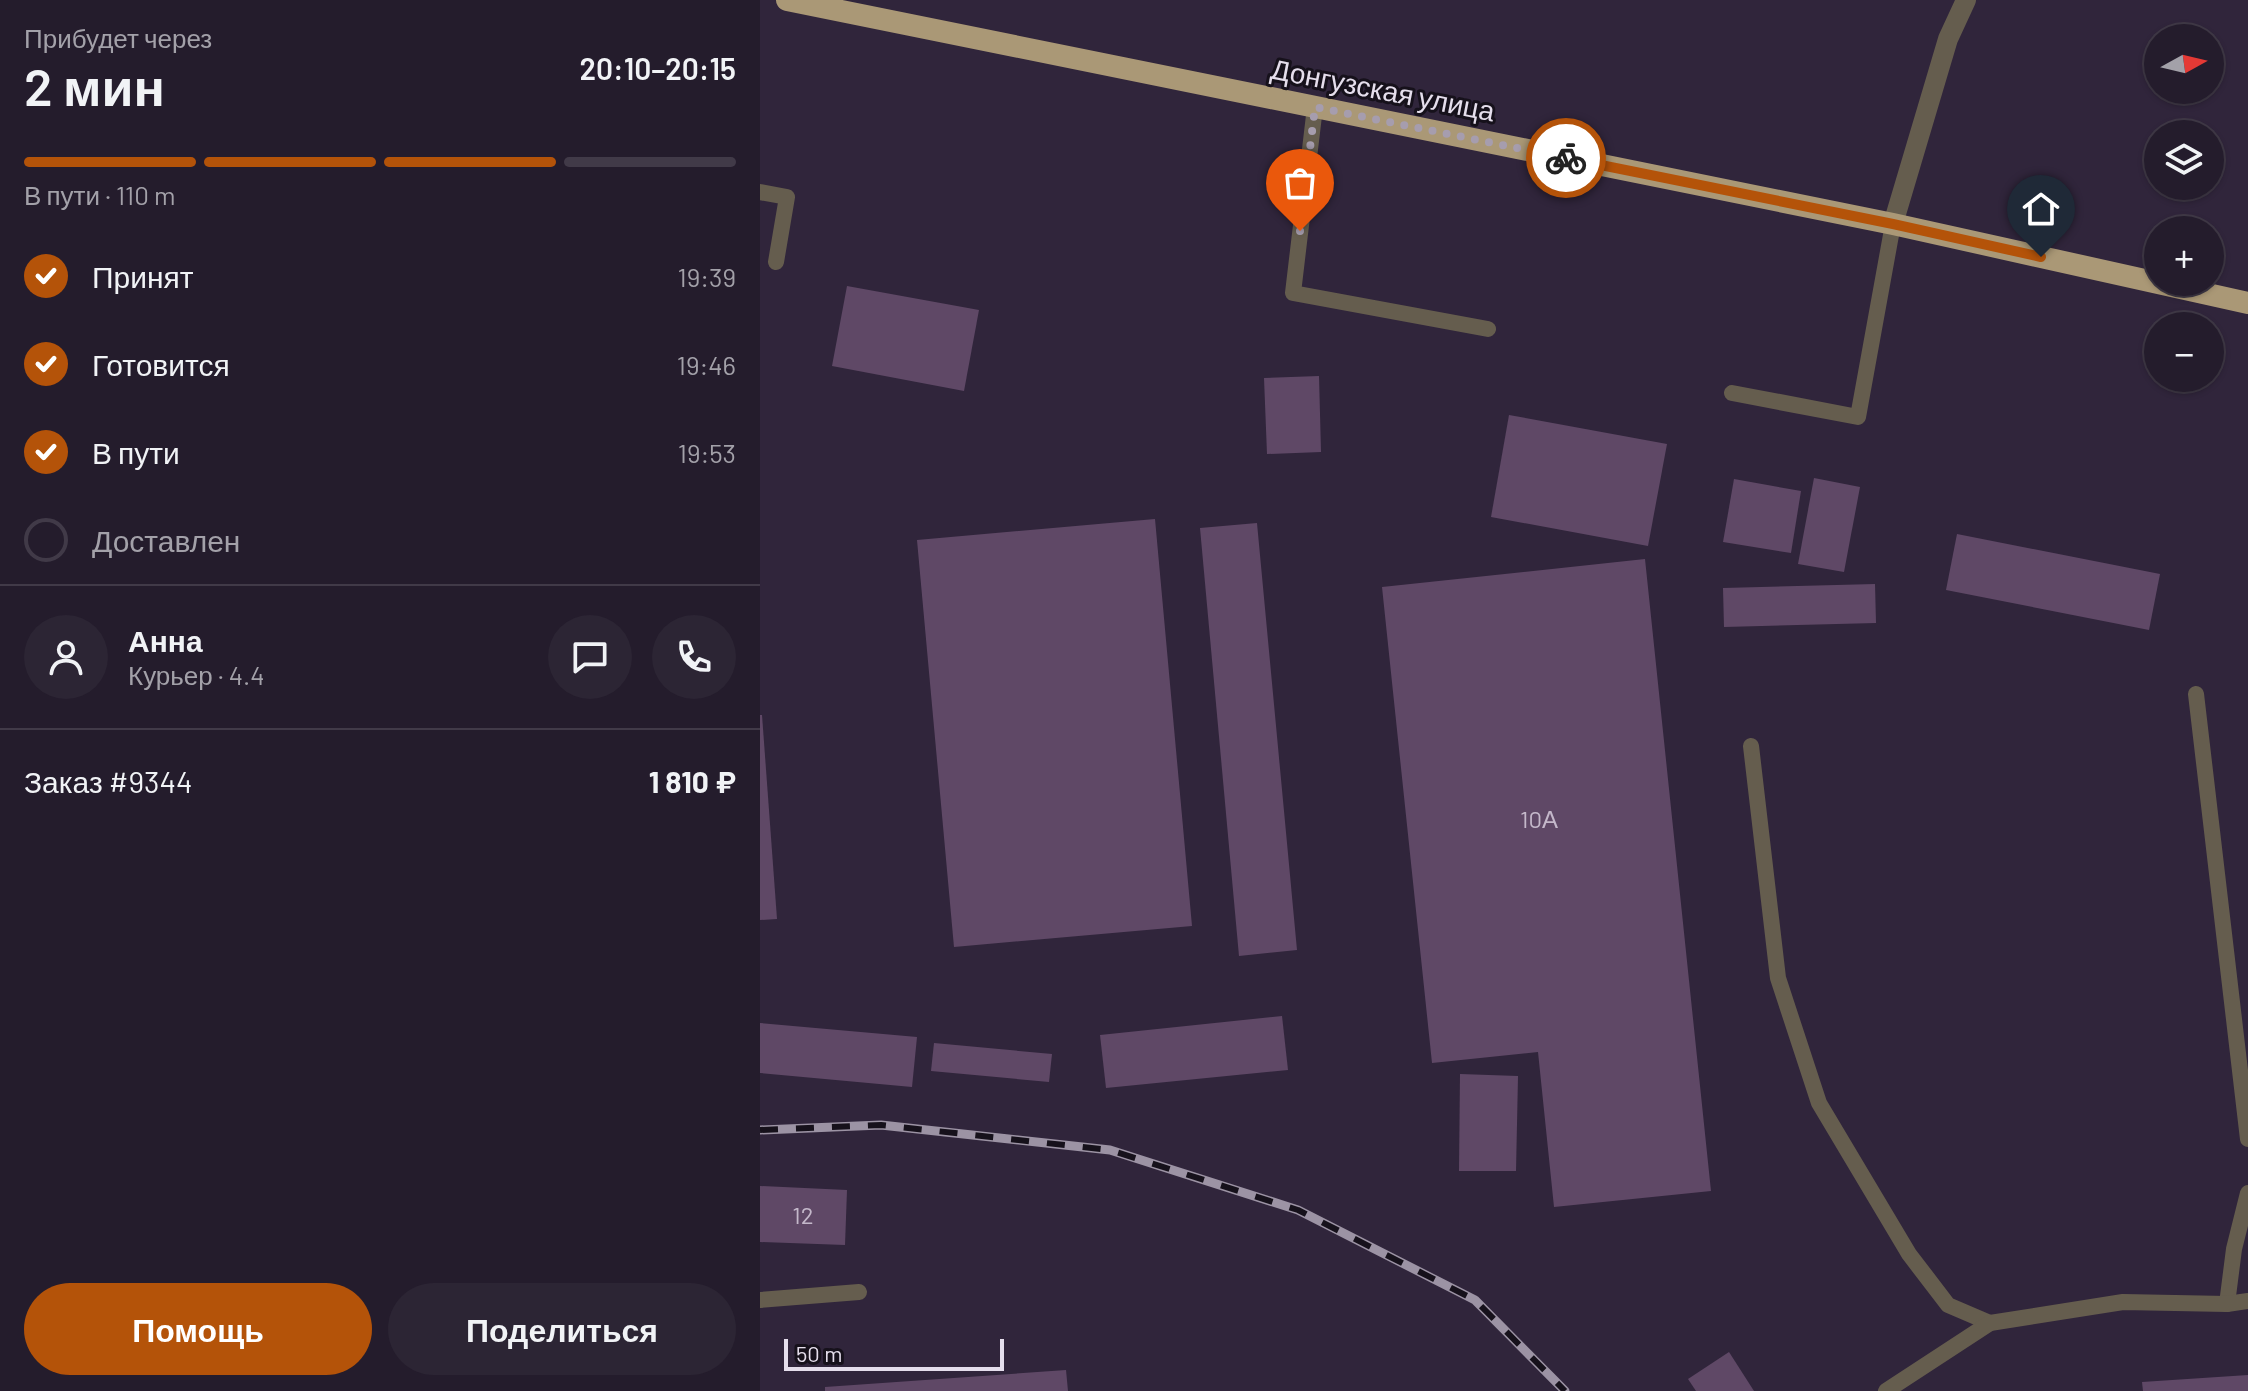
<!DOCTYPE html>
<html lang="ru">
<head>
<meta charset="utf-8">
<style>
  :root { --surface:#241c2c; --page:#2c2534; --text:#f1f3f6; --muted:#a3a1a9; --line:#413a48; --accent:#b45309 }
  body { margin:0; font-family:Barlow,sans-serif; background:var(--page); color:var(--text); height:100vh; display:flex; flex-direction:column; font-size:30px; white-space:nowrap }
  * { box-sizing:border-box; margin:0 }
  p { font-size:26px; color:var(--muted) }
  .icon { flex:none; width:44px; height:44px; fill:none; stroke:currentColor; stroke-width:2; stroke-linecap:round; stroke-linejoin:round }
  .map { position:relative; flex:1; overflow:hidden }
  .side { display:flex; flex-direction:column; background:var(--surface); width:760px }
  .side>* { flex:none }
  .needle { width:52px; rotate:82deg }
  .controls { position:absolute; left:1384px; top:24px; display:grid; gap:16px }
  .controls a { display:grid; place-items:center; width:80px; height:80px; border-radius:50%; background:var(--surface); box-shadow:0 2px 6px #0004,0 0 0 2px var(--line); font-size:40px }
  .scale { position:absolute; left:24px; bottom:20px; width:220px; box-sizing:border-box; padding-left:8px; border:4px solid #e5deec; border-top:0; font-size:22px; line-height:28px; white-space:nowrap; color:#e5deec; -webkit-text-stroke:6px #16111b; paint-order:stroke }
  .pin { position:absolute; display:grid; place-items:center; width:68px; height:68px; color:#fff; margin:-82px -34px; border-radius:50% 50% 50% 0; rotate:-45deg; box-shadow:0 0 8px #0007 }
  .pin .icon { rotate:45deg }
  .courier { position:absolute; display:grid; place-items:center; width:80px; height:80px; margin:-40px; border:6px solid #b45309; border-radius:50%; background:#fff; color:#222; box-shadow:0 2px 10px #0007 }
  .summary em { font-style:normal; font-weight:600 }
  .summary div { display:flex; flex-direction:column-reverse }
  .summary { display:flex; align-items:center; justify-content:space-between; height:136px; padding:0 24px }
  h1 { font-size:52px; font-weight:600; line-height:60px }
  .bar { display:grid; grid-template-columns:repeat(4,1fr); gap:12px 8px; align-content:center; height:96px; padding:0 24px }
  .bar i { height:10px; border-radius:6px; background:var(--line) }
  .bar .active { background:var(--accent) }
  .bar p { grid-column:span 4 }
  .line { display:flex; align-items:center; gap:20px; padding:0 24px; border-top:2px solid var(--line) }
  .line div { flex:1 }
  .round { display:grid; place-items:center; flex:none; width:84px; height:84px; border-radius:42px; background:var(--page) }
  ol { padding:0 24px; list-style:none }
  li { display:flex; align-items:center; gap:24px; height:88px }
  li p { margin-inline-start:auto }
  li .icon { padding:8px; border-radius:50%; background:var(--accent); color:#fff; stroke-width:4 }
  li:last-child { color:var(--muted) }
  li i { width:44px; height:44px; border:4px solid var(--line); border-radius:50% }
  .primary-button { display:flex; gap:16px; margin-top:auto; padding:16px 24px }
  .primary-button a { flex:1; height:92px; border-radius:48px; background:var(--accent); color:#fff; font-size:32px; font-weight:600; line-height:92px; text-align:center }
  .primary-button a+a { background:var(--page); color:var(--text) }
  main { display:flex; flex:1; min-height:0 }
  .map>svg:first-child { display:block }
</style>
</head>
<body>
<main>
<section class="side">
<div class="summary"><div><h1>2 мин</h1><p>Прибудет через</p></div><em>20:10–20:15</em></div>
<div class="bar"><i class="active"></i><i class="active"></i><i class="active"></i><i></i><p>В пути · 110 m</p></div>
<ol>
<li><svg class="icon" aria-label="check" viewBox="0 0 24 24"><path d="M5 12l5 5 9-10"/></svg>Принят<p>19:39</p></li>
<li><svg class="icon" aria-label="check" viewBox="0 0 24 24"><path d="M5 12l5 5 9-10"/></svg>Готовится<p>19:46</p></li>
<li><svg class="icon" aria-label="check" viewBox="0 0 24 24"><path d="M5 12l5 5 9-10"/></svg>В пути<p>19:53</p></li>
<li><i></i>Доставлен</li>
</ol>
<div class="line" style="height:144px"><a class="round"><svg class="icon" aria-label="person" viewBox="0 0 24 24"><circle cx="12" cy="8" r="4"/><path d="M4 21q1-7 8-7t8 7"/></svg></a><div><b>Анна</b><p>Курьер · 4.4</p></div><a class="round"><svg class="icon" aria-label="chat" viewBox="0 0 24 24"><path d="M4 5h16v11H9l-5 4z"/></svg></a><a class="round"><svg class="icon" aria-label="phone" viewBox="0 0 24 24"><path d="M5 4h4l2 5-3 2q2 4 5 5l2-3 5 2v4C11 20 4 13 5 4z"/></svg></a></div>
<div class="line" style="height:104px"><div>Заказ #9344</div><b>1 810 ₽</b></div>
<div class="primary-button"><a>Помощь</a><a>Поделиться</a></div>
</section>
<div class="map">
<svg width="1488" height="1391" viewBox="0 0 1488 1391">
  <rect width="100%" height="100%" fill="#30253b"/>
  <g fill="#5f4866">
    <polygon points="87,286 219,310 204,391 72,366"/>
    <polygon points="559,376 561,452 507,454 504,378"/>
    <polygon points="749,415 907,444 888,546 731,517"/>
    <polygon points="1054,478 1100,487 1084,572 1038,564"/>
    <polygon points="974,479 1041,491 1031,553 963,542"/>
    <polygon points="395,519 432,926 194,947 157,540"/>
    <polygon points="497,523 537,950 479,956 440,528"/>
    <polygon points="1197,534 1400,574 1389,630 1186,590"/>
    <polygon points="885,559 951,1191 794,1207 778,1052 672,1063 622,587"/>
    <polygon points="1115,584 1116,623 964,627 963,588"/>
    <polygon points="0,715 2,715 17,919 0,920"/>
    <polygon points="522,1016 528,1070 346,1088 340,1035"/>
    <polygon points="0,1023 157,1037 152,1087 0,1073"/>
    <polygon points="174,1043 292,1054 289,1082 171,1071"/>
    <polygon points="700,1074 758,1076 756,1171 699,1171"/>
    <polygon points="0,1186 87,1190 85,1245 0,1242"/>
    <polygon points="969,1352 994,1391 936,1391 928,1379"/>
    <polygon points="306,1370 308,1391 65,1391 65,1387"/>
    <polygon points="1488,1375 1488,1391 1383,1391 1382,1382"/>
  </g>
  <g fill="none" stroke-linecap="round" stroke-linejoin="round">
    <g stroke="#655d4e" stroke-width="16">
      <polyline points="555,107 533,293 728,329"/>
      <polyline points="0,192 27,197 16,262"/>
      <polyline points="972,393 1098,417 1133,224"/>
      <polyline points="1436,694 1488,1139"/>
      <polyline points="991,746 1018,978 1059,1103 1149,1254 1188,1305 1230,1323"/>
      <polyline points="0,1300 99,1292"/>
      <polyline points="1467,1304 1474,1249 1488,1193"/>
      <polyline points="1126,1391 1230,1323 1363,1302 1467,1304 1488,1301"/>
    </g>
    <polyline stroke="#655d4e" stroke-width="20" points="1133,224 1188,39 1206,0"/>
    <polyline stroke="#aa9876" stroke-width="22" points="27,0 1133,224 1488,303"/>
    <g stroke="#9c93a4" stroke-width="9">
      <polyline id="rail" points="0,1130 121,1125 350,1150 538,1210 715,1300 805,1391"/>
    </g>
    <use href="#rail" stroke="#16111b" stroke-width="6" stroke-dasharray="18" stroke-linecap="butt"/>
  </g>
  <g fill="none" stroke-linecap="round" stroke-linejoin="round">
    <polyline stroke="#a69dae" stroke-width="8" stroke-dasharray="0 14.4" points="540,231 555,107 806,158"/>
    <polyline stroke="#b45309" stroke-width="10" points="806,158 1133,224 1281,257"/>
  </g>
  <g text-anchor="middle" stroke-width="6" stroke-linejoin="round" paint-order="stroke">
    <g font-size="24" fill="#c4b8ca">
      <text x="779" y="828">10А</text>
      <text x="43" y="1224">12</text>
    </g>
    <g font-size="28" fill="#e5deec" stroke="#16111b">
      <text transform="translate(623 90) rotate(11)" y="10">Донгузская улица</text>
    </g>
  </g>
</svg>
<div class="controls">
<a><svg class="needle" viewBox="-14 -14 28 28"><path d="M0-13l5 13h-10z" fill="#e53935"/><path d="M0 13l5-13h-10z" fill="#a3a1a9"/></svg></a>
<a><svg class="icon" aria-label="layers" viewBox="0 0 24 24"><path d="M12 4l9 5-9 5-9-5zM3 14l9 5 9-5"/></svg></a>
<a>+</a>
<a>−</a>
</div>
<div class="scale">50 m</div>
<div class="pin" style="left:540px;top:231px;background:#ea580c"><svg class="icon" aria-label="bag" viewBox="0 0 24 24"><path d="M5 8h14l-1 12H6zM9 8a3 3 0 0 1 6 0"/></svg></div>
<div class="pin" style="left:1281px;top:257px;background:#1f2937"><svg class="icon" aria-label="home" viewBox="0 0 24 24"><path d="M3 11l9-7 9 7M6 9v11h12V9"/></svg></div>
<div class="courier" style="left:806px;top:158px"><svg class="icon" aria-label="bike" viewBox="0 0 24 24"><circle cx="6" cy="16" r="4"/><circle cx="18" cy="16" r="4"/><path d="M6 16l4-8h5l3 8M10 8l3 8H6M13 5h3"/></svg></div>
</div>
</main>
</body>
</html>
